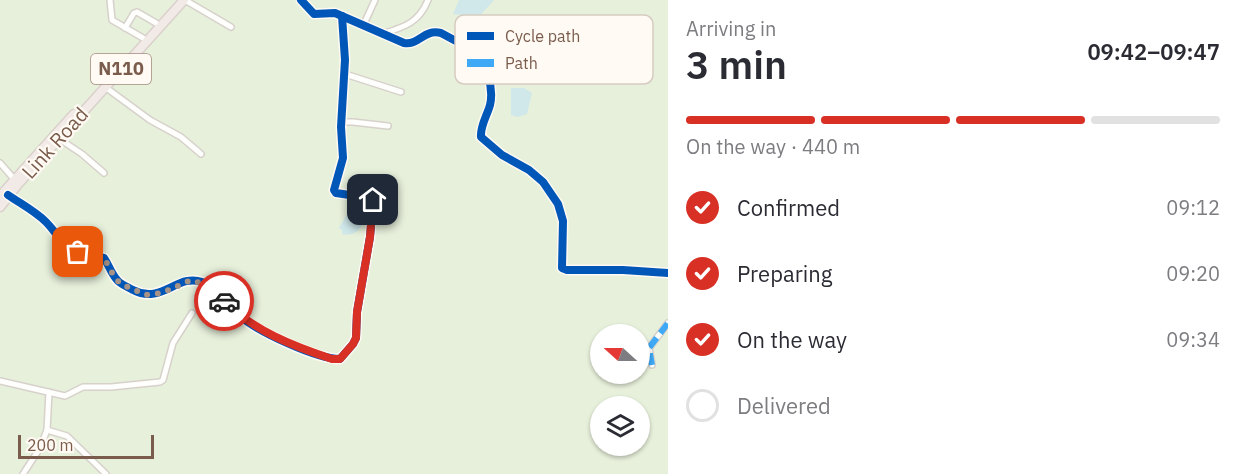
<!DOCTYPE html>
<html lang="en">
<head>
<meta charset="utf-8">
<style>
  :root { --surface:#fff; --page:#f2f2f3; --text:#2b2b33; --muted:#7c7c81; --line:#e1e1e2; --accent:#d93025 }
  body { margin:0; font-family:"IBM Plex Sans",sans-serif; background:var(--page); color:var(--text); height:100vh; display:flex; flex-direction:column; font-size:22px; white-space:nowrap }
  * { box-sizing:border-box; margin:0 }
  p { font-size:20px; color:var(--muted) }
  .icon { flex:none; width:33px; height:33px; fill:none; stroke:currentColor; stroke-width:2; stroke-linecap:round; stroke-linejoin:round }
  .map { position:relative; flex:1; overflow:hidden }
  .details { display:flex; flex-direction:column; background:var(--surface); width:570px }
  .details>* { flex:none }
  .needle { width:39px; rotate:291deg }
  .tools { position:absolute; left:590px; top:324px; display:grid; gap:12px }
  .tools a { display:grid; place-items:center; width:60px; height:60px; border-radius:50%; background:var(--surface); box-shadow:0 2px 4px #0004; font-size:30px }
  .scale { position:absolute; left:18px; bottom:15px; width:136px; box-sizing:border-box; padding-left:6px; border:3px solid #7a5c4d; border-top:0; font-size:16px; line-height:21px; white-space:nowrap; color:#7a5c4d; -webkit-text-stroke:4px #fffaf3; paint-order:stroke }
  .pin { position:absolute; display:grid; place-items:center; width:51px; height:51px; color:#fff; margin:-26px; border-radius:12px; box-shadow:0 3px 9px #0006 }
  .courier { position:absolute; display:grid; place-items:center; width:60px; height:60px; margin:-30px; border:4px solid #d93025; border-radius:50%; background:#fff; color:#222; box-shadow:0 2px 8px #0007 }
  .summary em { font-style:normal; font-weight:600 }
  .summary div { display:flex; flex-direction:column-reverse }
  .summary { display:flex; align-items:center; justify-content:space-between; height:102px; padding:0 18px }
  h1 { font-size:39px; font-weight:600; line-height:45px }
  .bar { display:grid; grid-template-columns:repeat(4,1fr); gap:9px 6px; align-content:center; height:72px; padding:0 18px }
  .bar i { height:8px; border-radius:4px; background:var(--line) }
  .bar .active { background:var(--accent) }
  .bar p { grid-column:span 4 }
  ol { padding:0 18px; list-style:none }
  li { display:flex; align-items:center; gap:18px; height:66px }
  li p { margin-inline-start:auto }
  li .icon { padding:6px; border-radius:50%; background:var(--accent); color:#fff; stroke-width:4 }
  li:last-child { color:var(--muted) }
  li i { width:33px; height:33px; border:3px solid var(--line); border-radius:50% }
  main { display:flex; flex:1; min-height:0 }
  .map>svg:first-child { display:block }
</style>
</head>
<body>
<main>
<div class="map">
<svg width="668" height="474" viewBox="0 0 668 474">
  <rect width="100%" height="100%" fill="#f9f5f0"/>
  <path fill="#e7f0db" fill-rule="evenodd" d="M0,0H668V474H0ZM600,334H639V374H600ZM600,406H639V446H600Z"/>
  <g fill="#d0e8ea">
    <polygon points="459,0 494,0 476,20 469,16 453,14"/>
    <polygon points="511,88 524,88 532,93 527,114 518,117 511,115"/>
    <path d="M352,202L367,209C366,223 358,238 342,234V230L339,228L347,214L348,204Z"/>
  </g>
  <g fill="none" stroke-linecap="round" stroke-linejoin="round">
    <g stroke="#d7d1cb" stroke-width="8">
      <g id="minor">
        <polyline points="110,0 112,20 143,38"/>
        <polyline points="185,0 231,27"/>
        <path d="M301,0L314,14L335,13L404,43C420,45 423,29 441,33L480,54C487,69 494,89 490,105C487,116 480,126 481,137L502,155L529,170L543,182L558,204L563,221L562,268L567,270H623L668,273"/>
        <polyline points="363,26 375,0"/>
        <polyline points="125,28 134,13 137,12 156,23"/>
        <path d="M382,34C404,27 419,23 428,0"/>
        <polyline points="345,74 401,92"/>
        <polyline points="105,87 150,120 181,137 201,154"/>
        <polyline points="342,122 353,122 388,126"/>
        <polyline points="58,138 82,154 104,173"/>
        <polyline points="0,163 14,179"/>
        <path d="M8,195C21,204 35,211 46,222C55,231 61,243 72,249C82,254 93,254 104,258C109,265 111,274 118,281C122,285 128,287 133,290C162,305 177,273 202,282C218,288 227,305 240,316C257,331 316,359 340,359L353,344L356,338L357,312L370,237L373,202L370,198L336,193L334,190L343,158L341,127L345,60L342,16"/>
        <polyline points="652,365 649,348 668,323"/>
        <polyline points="0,381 65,396 83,387 111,387 160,382 163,380 173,343 192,313"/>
        <polyline points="47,430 67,436 106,474"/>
        <polyline points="23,474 40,448 47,430 49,392"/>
      </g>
    </g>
    <g stroke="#dad1cc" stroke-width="11">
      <g id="highway">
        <polyline points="0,196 74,114"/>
        <polyline points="0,207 19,183 184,0"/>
      </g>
    </g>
    <use href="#minor" stroke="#fefefd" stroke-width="5"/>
    <use href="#highway" stroke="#f2eae7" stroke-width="8"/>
    <polyline stroke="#3fa9f5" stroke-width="6" stroke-dasharray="12 6" stroke-linecap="butt" points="652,365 649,348 668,323"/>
    <g stroke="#fffaf3" stroke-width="11">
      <g id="cycleway">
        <path d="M301,0L314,14L335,13L404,43C420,45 423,29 441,33L480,54C487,69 494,89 490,105C487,116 480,126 481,137L502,155L529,170L543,182L558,204L563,221L562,268L567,270H623L668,273"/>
        <path d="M8,195C21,204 35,211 46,222C55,231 61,243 72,249C82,254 93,254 104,258C109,265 111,274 118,281C122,285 128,287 133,290C162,305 177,273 202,282C218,288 227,305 240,316C257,331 316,359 340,359L353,344L356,338L357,312L370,237L373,202L370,198L336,193L334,190L343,158L341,127L345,60L342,16"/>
      </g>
    </g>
    <use href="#cycleway" stroke="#0057b8" stroke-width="8"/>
  </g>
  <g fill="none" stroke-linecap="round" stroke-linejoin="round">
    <polyline stroke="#a69286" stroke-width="6" stroke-dasharray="0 10.8" points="78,252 104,258 115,278 121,284 146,295 162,293 191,280 212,287 224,301"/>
    <path stroke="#d93025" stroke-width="8" d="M224,301C254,331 293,346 332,359H340L353,344L356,338L357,312L370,237L373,200"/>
  </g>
  <g text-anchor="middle" stroke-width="4.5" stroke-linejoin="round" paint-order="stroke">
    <rect fill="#fffaf3" stroke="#a28b7f" stroke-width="1.5" x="91" y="54" width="60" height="30" rx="4.5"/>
    <g font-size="18" font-weight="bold" fill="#7a5c4d">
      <text x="121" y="75">N110</text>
    </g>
    <g font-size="20" fill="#7a5c4d" stroke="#fffaf3">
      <text transform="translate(55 143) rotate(-48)" y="7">Link Road</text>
    </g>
  </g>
  <rect x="455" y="15" width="198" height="69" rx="9" fill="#fffaf3" stroke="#d7cbc1" stroke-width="1.5"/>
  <rect x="467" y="32" width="27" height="8" fill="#0057b8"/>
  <rect x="467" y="59" width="27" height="8" fill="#3fa9f5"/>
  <g font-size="16" fill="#7a5c4d">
    <text x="505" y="42">Cycle path</text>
    <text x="505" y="69">Path</text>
  </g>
</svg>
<div class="tools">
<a><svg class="needle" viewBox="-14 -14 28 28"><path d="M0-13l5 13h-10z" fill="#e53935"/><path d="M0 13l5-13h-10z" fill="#7c7c81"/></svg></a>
<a><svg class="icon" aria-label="layers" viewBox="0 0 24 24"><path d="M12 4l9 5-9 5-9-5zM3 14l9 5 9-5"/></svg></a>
</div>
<div class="scale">200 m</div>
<div class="pin" style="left:78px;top:252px;background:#ea580c"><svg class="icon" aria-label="bag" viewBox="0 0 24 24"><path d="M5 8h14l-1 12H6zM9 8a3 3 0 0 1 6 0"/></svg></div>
<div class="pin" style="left:373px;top:200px;background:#1f2937"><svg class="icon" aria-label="home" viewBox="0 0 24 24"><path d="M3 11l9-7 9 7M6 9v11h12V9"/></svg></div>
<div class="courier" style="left:224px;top:301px"><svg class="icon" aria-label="car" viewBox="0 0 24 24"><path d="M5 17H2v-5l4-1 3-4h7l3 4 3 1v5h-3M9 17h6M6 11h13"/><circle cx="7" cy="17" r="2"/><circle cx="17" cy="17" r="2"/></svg></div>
</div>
<section class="details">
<div class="summary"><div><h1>3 min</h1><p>Arriving in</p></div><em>09:42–09:47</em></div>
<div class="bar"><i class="active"></i><i class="active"></i><i class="active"></i><i></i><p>On the way · 440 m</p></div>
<ol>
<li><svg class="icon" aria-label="check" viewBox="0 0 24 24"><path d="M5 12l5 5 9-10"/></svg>Confirmed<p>09:12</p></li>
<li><svg class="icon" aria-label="check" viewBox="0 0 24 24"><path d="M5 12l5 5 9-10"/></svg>Preparing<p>09:20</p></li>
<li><svg class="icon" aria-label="check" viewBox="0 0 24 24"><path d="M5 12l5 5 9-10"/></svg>On the way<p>09:34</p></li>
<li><i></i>Delivered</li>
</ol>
</section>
</main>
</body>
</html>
